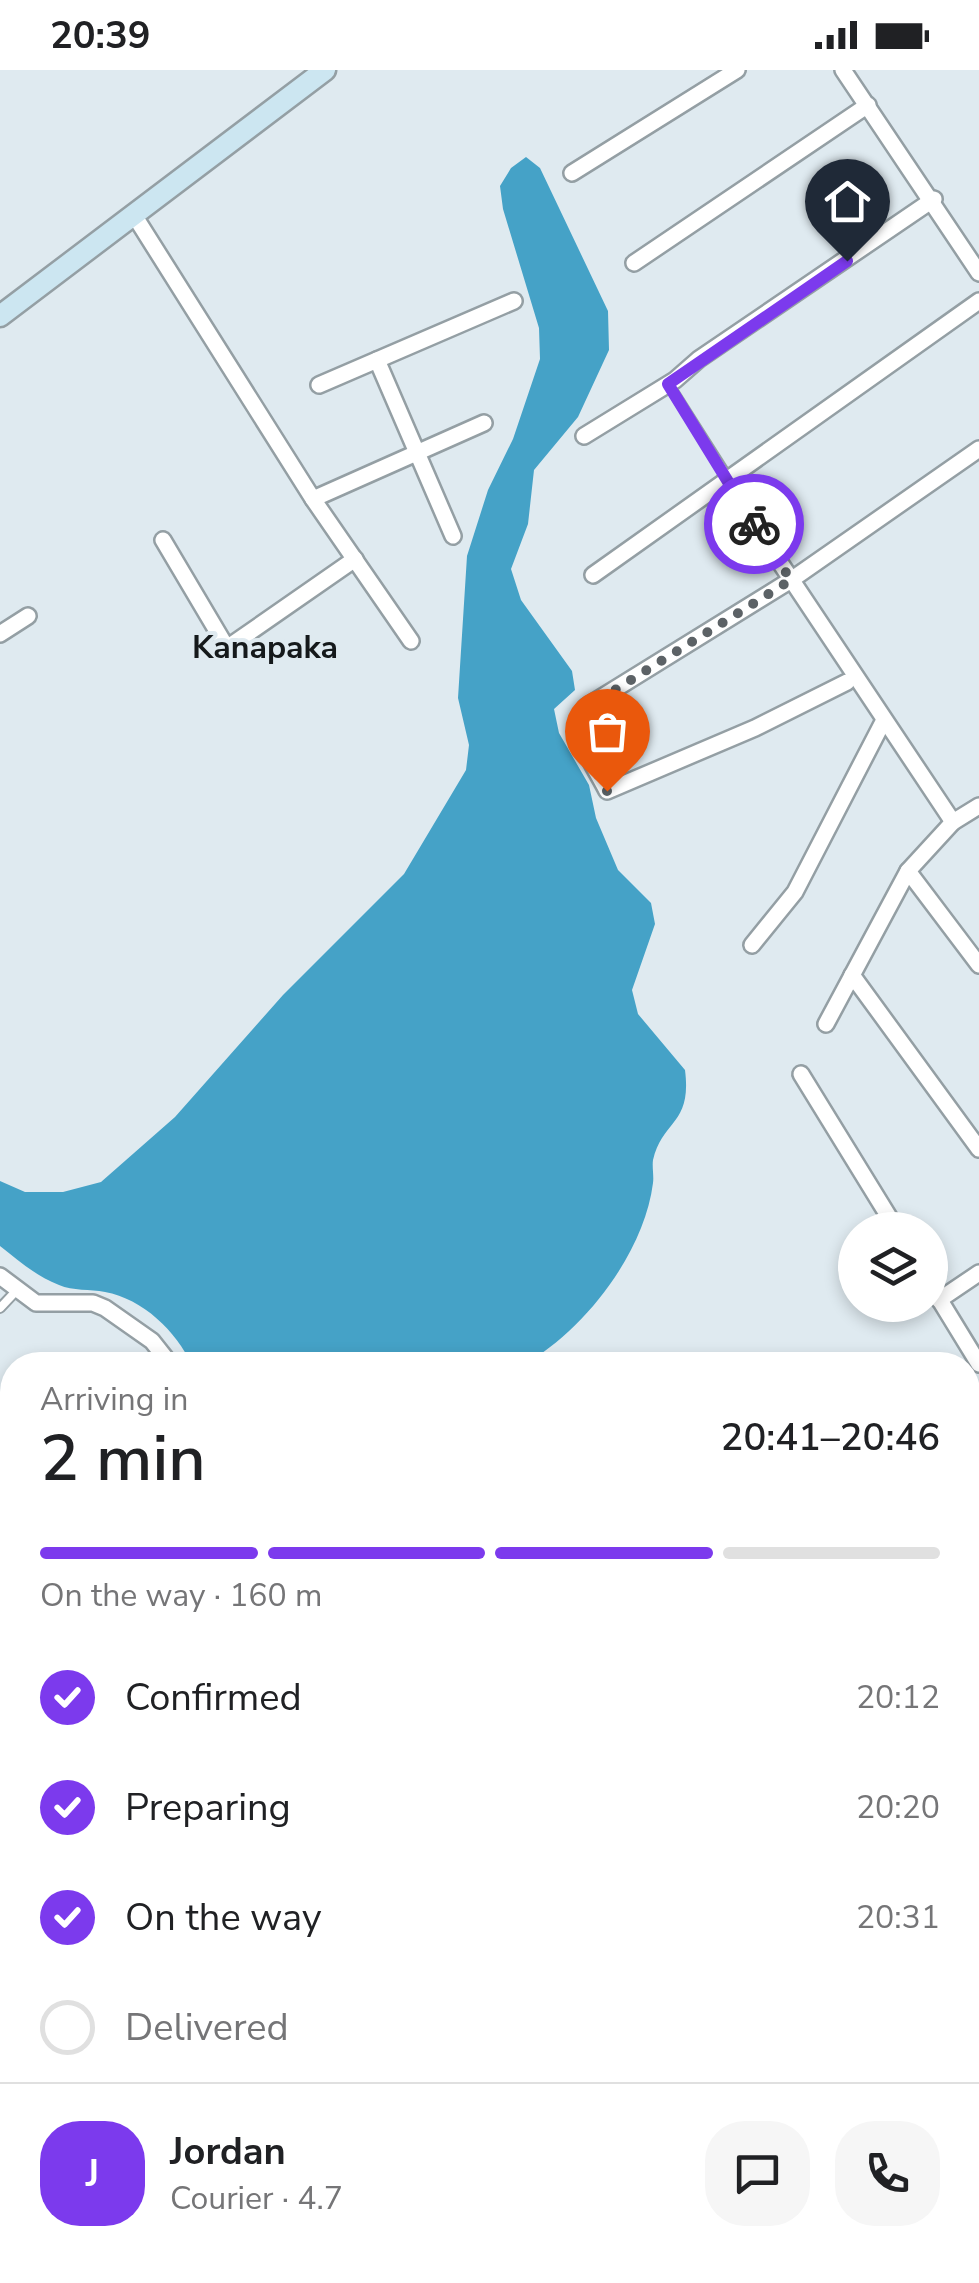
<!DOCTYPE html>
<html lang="en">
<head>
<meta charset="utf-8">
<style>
  :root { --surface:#fff; --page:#f6f6f6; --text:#202124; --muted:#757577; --line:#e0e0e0; --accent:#7c3aed }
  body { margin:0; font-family:"Nunito Sans",sans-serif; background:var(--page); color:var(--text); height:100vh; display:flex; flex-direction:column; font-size:38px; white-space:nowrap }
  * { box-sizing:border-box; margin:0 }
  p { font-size:32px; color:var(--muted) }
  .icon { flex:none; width:55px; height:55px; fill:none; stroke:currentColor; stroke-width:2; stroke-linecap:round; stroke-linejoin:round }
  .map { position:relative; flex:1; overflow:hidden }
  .panel { position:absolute; left:0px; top:1282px; width:980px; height:932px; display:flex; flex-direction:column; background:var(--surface); border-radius:40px 40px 0 0; box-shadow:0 5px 15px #0003 }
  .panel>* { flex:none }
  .fabs { position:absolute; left:838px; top:1142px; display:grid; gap:20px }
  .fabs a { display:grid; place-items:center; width:110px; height:110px; border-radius:50%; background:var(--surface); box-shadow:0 5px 15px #0003; font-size:50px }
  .pin { position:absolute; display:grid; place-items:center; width:85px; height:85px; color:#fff; margin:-102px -42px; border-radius:50% 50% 50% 0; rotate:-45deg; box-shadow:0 0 10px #0007 }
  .pin .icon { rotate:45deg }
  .courier { position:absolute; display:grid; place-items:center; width:100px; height:100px; margin:-50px; border:8px solid #7c3aed; border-radius:50%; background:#fff; color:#222; box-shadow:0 2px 12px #0007 }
  .summary em { font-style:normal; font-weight:600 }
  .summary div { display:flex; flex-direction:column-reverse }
  .summary { display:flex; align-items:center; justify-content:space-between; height:170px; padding:0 40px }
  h1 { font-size:65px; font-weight:600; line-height:75px }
  .bar { display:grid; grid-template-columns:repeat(4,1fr); gap:15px 10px; align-content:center; height:120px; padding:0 40px }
  .bar i { height:12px; border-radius:8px; background:var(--line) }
  .bar .current { background:var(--accent) }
  .bar p { grid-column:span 4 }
  .line { display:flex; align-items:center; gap:25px; padding:0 40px; border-top:2px solid var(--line) }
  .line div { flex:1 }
  .round { display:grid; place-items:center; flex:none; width:105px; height:105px; border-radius:40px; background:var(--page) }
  ol { padding:0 40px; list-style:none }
  li { display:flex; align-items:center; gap:30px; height:110px }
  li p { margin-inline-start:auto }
  li .icon { padding:10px; border-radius:50%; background:var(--accent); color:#fff; stroke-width:4 }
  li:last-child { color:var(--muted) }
  li i { width:55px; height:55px; border:5px solid var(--line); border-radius:50% }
  .status { display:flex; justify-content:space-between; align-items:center; height:70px; padding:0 50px; background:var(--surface); direction:ltr }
  .status svg { height:28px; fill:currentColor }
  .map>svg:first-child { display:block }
</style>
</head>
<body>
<div class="status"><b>20:39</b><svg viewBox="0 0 49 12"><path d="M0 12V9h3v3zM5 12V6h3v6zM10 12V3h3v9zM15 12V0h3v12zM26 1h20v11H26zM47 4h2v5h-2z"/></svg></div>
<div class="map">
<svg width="979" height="2213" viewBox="0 0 979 2213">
  <rect width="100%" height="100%" fill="#dfeaf0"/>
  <g fill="#45a2c7">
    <path d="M526,87L540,98L608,241L609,280L578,347L534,400L528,454L511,499L521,530L572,601L575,620L554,639L559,663L589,715L596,748L618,800L651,833L655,854L632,920L638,944L685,1000C692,1055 663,1049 653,1090C652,1097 654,1106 653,1113C644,1184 583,1262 523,1295H192C176,1261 143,1229 105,1222C90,1219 73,1221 59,1215C36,1206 19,1191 0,1176V1111L25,1122H63L101,1112L175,1047L283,925L404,804L466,700L469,675L458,628L467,486L488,420L513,369L540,289L539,258L503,139L500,116L511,98Z"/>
    <polygon points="968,2156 979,2156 979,2213 708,2213 716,2202 968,2202"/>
  </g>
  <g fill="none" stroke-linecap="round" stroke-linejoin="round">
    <g stroke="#949fa4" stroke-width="12">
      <g id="lane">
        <polyline points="669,315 728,408"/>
        <polyline points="0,1238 17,1220"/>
      </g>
    </g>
    <g stroke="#949fa4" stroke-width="20">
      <g id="street">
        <polyline points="843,0 979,203"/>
        <polyline points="572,103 737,0"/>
        <polyline points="134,145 313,429 411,571"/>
        <polyline points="634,193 868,35"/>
        <polyline points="377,290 453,466"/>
        <polyline points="319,315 514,231"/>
        <polyline points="584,366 675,310 699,289 934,129"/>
        <polyline points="725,410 953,752 979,736"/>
        <polyline points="313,429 484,353"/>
        <polyline points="163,470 227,578 355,489"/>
        <polyline points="593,505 979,231"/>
        <polyline points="0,564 28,546"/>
        <path d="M847,612L755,658L607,721C596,698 566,660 586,637L791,510L979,379"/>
        <polyline points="908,801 979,895"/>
        <polyline points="752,875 795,822 884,650"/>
        <polyline points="852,905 979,1079"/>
        <polyline points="826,954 908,801 953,752"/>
        <polyline points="801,1004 897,1160"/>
        <polyline points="0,1206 36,1233 93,1233 105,1238 152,1271 171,1295"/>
        <polyline points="930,1214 979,1294"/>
        <polyline points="939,1230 979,1203"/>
        <polyline points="968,1334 979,1327"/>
        <polyline points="968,1461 979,1454"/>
        <polyline points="968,1586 979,1578"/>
        <polyline points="0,1693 12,1698"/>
        <polyline points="968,1724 979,1716"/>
        <polyline points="968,1776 979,1791"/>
        <polyline points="968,1854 979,1846"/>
        <polyline points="968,1944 979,1961"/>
        <polyline points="0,1975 12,1968"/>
        <polyline points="968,1976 979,1968"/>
        <polyline points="0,2077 12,2069"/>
        <polyline points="0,2091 12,2112"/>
        <polyline points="968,2102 979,2101"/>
        <polyline points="64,2202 69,2213"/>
        <polyline points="366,2202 372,2213"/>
        <polyline points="0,2209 12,2201"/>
        <polyline points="200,2213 217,2202"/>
        <polyline points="402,2213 419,2202"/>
      </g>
    </g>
    <g stroke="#949fa4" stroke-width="25">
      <polyline id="secondary" points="0,246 325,0"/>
    </g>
    <use href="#lane" stroke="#fff" stroke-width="8"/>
    <use href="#street" stroke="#fff" stroke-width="15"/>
    <use href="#secondary" stroke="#cce6f1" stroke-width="20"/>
  </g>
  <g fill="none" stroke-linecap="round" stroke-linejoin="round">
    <path stroke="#5c6266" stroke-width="10" stroke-dasharray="0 18" d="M607,721C596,698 566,660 586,638L791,510L754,454"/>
    <polyline stroke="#7c3aed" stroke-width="12" points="754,454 668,314 847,191"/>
  </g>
  <g text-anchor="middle" stroke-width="8" stroke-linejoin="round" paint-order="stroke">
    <g font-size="32" font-weight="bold" fill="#15191b" stroke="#dfeaf0">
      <text x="265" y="588">Kanapaka</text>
    </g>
  </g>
</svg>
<div class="fabs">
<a><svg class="icon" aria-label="layers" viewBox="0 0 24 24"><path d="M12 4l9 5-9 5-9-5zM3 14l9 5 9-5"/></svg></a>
</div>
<div class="pin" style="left:607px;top:721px;background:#ea580c"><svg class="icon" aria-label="bag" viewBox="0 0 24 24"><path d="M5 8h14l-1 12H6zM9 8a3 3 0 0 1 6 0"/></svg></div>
<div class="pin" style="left:847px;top:191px;background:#1f2937"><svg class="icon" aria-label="home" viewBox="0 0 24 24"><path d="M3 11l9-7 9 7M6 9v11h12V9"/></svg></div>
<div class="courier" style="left:754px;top:454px"><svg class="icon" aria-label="bike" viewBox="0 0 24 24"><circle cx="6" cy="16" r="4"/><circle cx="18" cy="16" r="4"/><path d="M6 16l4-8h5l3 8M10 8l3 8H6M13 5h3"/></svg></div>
<section class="panel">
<div class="summary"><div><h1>2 min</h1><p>Arriving in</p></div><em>20:41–20:46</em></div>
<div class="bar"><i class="current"></i><i class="current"></i><i class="current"></i><i></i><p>On the way · 160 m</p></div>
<ol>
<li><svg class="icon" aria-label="check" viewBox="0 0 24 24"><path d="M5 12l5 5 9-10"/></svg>Confirmed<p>20:12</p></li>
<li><svg class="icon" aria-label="check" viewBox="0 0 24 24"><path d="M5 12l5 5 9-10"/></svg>Preparing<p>20:20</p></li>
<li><svg class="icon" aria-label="check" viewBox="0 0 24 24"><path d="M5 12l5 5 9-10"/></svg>On the way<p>20:31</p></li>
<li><i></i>Delivered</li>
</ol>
<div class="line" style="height:180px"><b class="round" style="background:var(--accent);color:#fff">J</b><div><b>Jordan</b><p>Courier · 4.7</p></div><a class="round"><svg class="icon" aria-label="chat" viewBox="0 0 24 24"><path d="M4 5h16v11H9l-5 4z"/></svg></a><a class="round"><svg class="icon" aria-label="phone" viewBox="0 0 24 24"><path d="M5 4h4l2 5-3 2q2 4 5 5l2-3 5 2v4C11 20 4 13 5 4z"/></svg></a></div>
</section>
</div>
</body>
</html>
